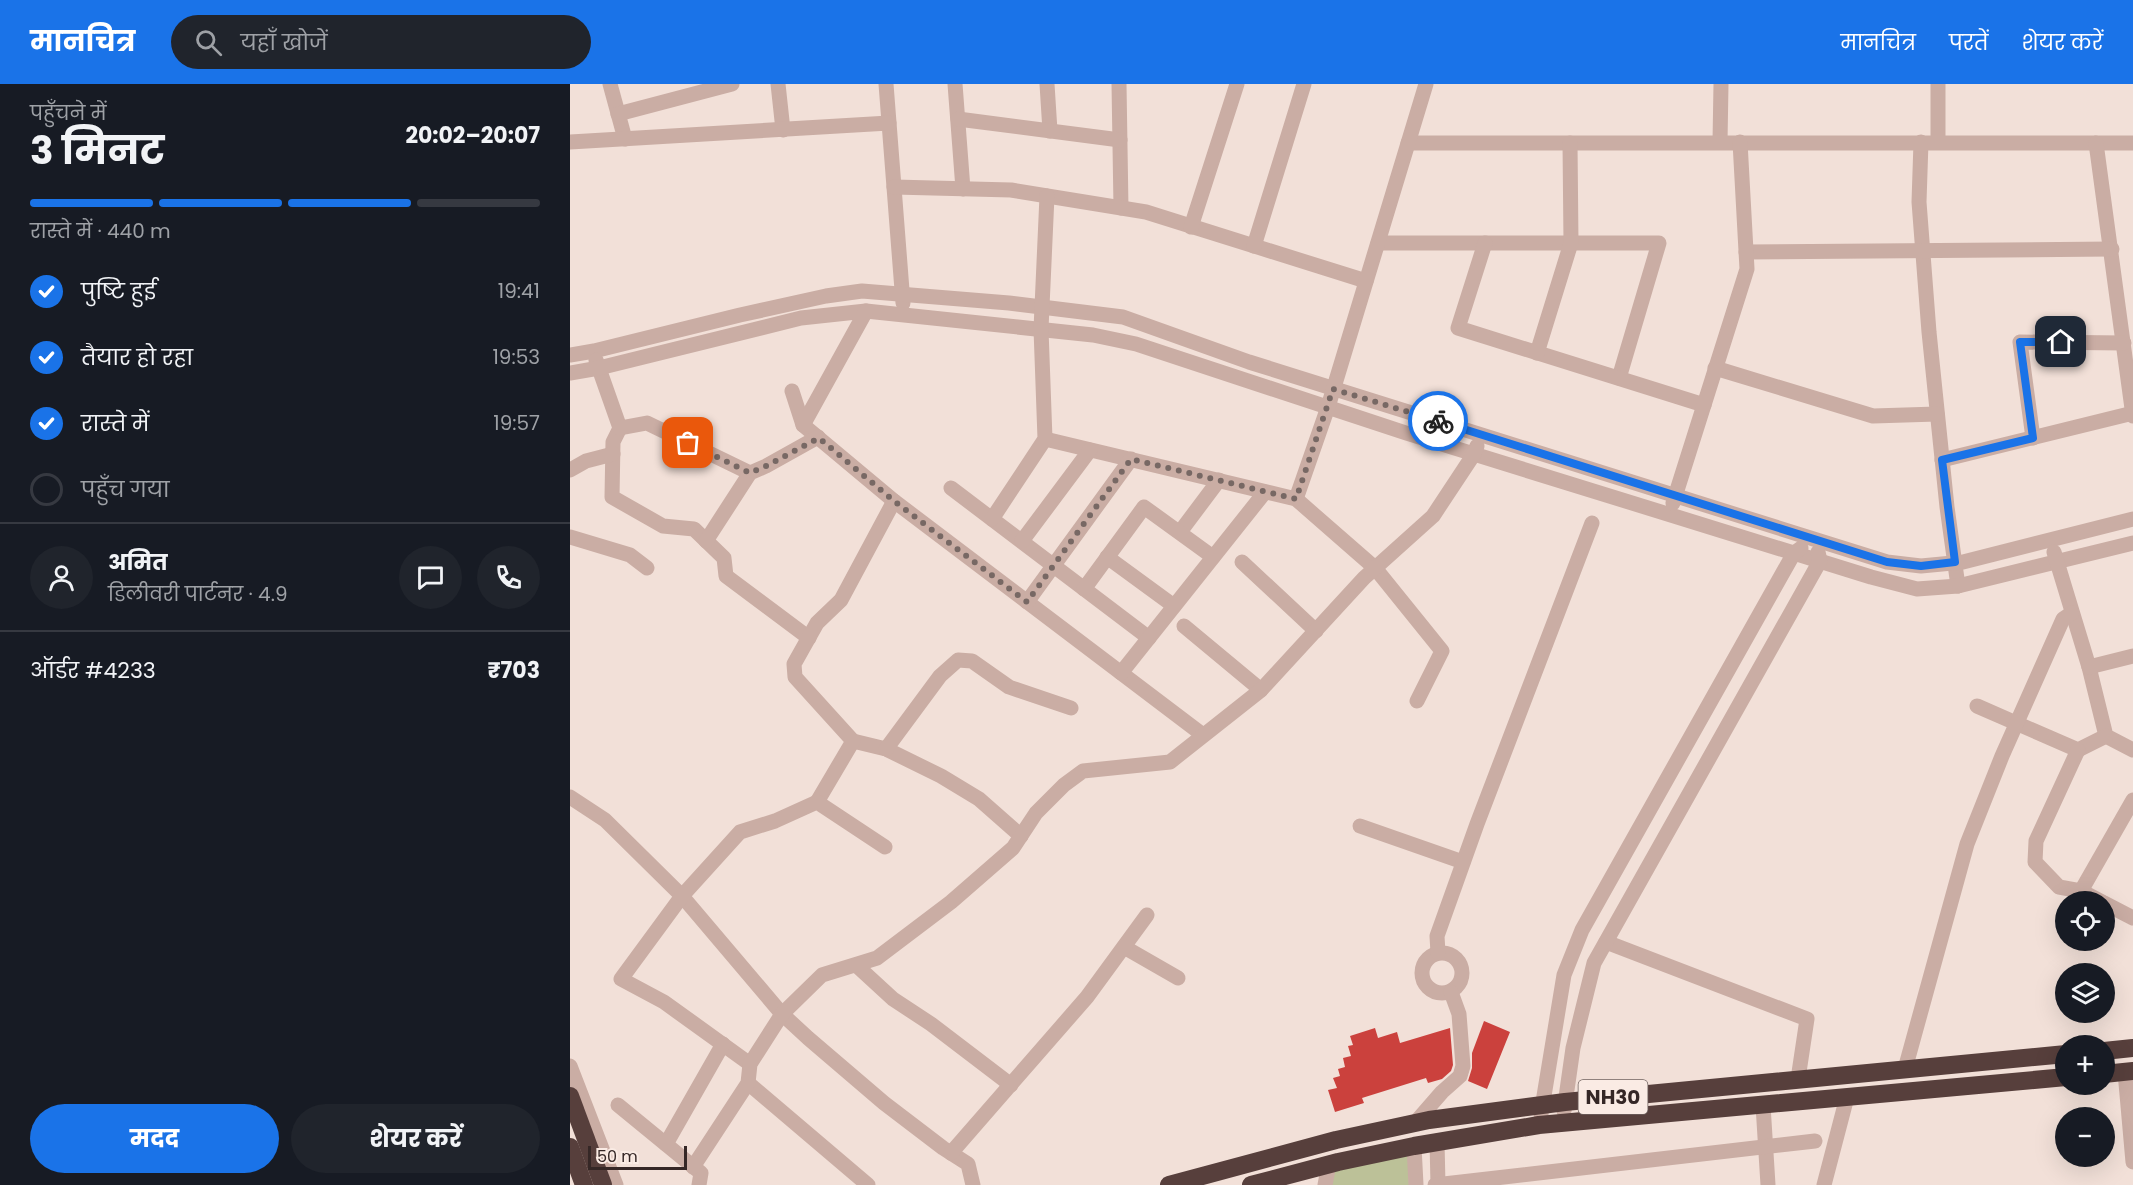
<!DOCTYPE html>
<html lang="hi">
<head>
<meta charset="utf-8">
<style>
  :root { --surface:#171b24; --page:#20242c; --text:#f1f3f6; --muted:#9ea1a6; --line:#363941; --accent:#1a73e8 }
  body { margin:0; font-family:Poppins,"Noto Sans Devanagari",sans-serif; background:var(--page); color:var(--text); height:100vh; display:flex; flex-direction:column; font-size:22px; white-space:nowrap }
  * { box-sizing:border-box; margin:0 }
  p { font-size:20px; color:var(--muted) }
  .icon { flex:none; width:33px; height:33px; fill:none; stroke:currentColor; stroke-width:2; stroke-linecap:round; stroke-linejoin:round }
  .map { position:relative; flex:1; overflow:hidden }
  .side { display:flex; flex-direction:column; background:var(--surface); width:570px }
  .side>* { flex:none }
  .fabs { position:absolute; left:1485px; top:807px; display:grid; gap:12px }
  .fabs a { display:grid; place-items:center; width:60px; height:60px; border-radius:50%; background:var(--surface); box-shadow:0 6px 24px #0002; font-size:30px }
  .scale { position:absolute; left:18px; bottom:15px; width:99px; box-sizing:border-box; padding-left:6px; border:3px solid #352726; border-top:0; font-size:16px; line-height:21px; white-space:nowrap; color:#352726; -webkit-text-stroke:4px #faebe4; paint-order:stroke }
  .pin { position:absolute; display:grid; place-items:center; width:51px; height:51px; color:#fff; margin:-26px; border-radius:12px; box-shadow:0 3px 9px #0006 }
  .courier { position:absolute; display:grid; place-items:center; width:60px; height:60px; margin:-30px; border:4px solid #1a73e8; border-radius:50%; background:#fff; color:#222; box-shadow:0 2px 8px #0007 }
  .overview em { font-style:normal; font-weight:700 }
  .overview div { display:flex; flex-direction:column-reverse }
  .overview { display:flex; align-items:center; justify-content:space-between; height:102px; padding:0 30px }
  h1 { font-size:39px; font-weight:700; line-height:45px }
  .bar { display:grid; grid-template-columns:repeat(4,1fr); gap:9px 6px; align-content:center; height:72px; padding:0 30px }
  .bar i { height:8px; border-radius:4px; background:var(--line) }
  .bar .current { background:var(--accent) }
  .bar p { grid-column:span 4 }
  .line { display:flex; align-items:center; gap:15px; padding:0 30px; border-top:2px solid var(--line) }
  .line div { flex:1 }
  .round { display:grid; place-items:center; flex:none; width:63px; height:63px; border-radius:32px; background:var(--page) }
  ol { padding:0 30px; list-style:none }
  li { display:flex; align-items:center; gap:18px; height:66px }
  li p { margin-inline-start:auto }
  li .icon { padding:6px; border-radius:50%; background:var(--accent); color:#fff; stroke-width:4 }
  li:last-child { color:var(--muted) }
  li i { width:33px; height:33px; border:3px solid var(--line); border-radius:50% }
  .action { display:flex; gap:12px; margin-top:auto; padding:12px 30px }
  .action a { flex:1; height:69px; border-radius:36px; background:var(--accent); color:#fff; font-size:24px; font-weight:700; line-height:69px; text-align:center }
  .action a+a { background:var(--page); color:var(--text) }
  header { display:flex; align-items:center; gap:36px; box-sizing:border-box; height:84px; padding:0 30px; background:var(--accent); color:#fff }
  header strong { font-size:28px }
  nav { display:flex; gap:33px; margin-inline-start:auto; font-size:21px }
  .search { width:420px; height:54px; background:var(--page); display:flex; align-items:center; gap:15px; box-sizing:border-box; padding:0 21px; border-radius:33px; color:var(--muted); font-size:22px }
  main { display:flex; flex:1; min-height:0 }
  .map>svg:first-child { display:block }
</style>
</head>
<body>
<header>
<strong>मानचित्र</strong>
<div class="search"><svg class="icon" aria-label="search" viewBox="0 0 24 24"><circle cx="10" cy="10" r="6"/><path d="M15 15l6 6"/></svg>यहाँ खोजें</div>
<nav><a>मानचित्र</a><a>परतें</a><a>शेयर करें</a></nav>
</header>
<main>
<section class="side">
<div class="overview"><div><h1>3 मिनट</h1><p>पहुँचने में</p></div><em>20:02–20:07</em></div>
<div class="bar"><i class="current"></i><i class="current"></i><i class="current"></i><i></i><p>रास्ते में · 440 m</p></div>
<ol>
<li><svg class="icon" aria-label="check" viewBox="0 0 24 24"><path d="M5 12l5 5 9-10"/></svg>पुष्टि हुई<p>19:41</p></li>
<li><svg class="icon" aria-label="check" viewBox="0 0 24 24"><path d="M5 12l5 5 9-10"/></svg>तैयार हो रहा<p>19:53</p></li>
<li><svg class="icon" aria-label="check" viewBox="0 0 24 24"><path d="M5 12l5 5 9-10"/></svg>रास्ते में<p>19:57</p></li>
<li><i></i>पहुँच गया</li>
</ol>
<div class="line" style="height:108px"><a class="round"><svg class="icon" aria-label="person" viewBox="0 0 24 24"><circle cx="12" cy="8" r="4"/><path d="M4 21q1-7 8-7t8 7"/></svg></a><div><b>अमित</b><p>डिलीवरी पार्टनर · 4.9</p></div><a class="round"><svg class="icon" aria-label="chat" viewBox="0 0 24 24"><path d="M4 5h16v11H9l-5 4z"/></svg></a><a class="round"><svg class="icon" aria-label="phone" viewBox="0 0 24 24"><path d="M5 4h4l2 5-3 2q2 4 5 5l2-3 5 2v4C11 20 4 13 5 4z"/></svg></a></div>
<div class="line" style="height:78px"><div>ऑर्डर #4233</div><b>₹703</b></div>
<div class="action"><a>मदद</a><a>शेयर करें</a></div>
</section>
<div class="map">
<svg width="1563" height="1101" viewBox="0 0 1563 1101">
  <rect width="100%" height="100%" fill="#f2e0d8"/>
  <polygon fill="#bcc198" points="838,1068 839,1101 759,1101 765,1085"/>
  <g fill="#cb413d">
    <polygon points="914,937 940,948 917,1005 898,997 902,984 902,969"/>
    <polygon points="805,944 808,954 827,948 830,959 880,944 883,981 881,987 872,995 858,999 856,994 792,1014 794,1019 765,1028 758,1006 767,1004 763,994 770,992 768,985 775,983 773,974 781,972 778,962 783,961 780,952"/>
  </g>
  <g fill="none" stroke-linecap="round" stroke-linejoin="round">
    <g stroke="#caada4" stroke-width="15">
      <polyline points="40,0 55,55"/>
      <polyline points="208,0 213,46"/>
      <polyline points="316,0 333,219"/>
      <polyline points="385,0 393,105"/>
      <polyline points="477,0 480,47"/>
      <polyline points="549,0 551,124"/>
      <polyline points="48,30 162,0"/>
      <polyline points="388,35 550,56"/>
      <polyline points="0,58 319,39"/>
      <polyline points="1150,58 1151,0"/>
      <polyline points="1351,58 1349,118 1359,248 1377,423 1388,502"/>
      <polyline points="1368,58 1368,0"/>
      <polyline points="838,59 1563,59"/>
      <polyline points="1526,59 1563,332"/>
      <polyline points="324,103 441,106 576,128 796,197"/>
      <polyline points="621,143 667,0"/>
      <polyline points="808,159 1089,159 1049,294"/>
      <polyline points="915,159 888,244 1134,321"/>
      <polyline points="684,162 734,0"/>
      <polyline points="1176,168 1542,165"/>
      <polyline points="967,269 1001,159 1000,59"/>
      <polyline points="0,271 24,267 170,231 256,212 292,207 439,219 553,233 679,278 1317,478 1351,482 1393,478 1563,435"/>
      <polyline points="26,276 50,344 43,358 42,413 93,442 124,445 154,474 156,492 239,554"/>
      <polyline points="1145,284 1303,332 1367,330"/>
      <polyline points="0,289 29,284 231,234 296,227 523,251 566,260 836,349 1301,493 1347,505 1388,502 1563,459"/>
      <polyline points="222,307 233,341 324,417 633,651"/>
      <polyline points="233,341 296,227"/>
      <polyline points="50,344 77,339 180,389"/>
      <polyline points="1463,354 1450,258 1554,259"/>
      <polyline points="475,355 726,415 805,484 872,567 847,617"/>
      <polyline points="1372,376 1563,329"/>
      <polyline points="0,386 16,377 43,370"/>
      <polyline points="381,404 579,554"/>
      <polyline points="726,415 758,323 856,0"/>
      <polyline points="1103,419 1177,185 1170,58"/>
      <polyline points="422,435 475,355 471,245 477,112"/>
      <polyline points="610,448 649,396"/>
      <polyline points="0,453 60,471 77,484"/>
      <polyline points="136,457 180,389 196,382 248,353"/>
      <polyline points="452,457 520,366"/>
      <polyline points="1484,468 1519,583 1536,652 1563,666"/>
      <polyline points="537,473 604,522"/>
      <polyline points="672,478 746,547"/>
      <polyline points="514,505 574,423 643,473"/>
      <polyline points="457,518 561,375"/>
      <polyline points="614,542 691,606"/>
      <polyline points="1519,583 1563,572"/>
      <polyline points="551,589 695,408"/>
      <polyline points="1407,622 1508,666 1536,652"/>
      <polyline points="283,657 316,665 371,692 409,715 451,752"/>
      <polyline points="316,665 370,592 388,576 402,577 439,603 501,624"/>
      <polyline points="1508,666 1466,757 1465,778 1489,803 1511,807 1532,818"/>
      <polyline points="0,713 35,736 112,812 212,930 238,954 314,1019 373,1064 398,1080 403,1101"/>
      <polyline points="247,718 283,657 225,593 224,580 247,539 271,516 324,417"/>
      <polyline points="790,742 893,778"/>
      <polyline points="1511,807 1563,716"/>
      <polyline points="1534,819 1563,834"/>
      <polyline points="1036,858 1237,935 1228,995"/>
      <polyline points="554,863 608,894"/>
      <circle cx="872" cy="889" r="20"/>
      <polyline points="868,869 867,852 907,740 1022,439"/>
      <polyline points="286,881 323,915 361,940 441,1001"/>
      <polyline points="180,980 94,918 51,895 112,812 170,748 205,737 247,718 315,763"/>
      <polyline points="0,982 46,1101"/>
      <polyline points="1335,985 1397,760 1432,672 1493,535 1502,529"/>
      <polyline points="1555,988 1563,1078"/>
      <polyline points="178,999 298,1101"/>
      <polyline points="48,1021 131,1089 129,1101"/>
      <polyline points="1193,1021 1198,1101"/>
      <polyline points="994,1027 1003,964 1024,879 1250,477 1248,468"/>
      <polyline points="971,1030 994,891 1012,846 1224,469 1231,464"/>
      <polyline points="845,1039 872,1008 890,992 893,982 889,930 881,908"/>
      <polyline points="867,1057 868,1101"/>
      <polyline points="96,1060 153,960"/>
      <polyline points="844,1062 846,1101"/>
      <polyline points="381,1069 517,913 577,831"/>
      <polyline points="123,1083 178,999 180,980 212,930 252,891 307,874 381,818 443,764 466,729 494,701 513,687 600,678 691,606 794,494 863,432 904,370 907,362"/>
      <polyline points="755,1101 759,1080"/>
      <polyline points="865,1101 1245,1057"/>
      <polyline points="1254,1101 1277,1013"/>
    </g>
    <g stroke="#573f3c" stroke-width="18">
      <polyline points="1534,967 1563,964"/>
      <polyline points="1534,990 1563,987"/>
      <polyline points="0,1012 33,1101"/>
      <polyline points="0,1063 14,1101"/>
      <polyline points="599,1101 766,1056 859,1036 995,1018 1496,970"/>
      <polyline points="681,1101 768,1078 844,1062 969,1041 1496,993"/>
    </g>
  </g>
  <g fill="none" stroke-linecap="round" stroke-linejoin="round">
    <polyline stroke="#776864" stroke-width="6" stroke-dasharray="0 10.8" points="118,359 180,389 196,382 249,354 324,417 457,518 561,375 726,415 763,305 868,337"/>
    <polyline stroke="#1a73e8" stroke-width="8" points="868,337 1317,478 1351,482 1385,478 1372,376 1463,354 1450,258 1491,258"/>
  </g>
  <g text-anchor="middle" stroke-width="6" stroke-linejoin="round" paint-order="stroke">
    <rect fill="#faebe4" stroke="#70625f" stroke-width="1.5" x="1008.5" y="996" width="69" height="34" rx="4.5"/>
    <g font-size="20" font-weight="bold" fill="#352726">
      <text x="1043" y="1020">NH30</text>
    </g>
  </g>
</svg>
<div class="fabs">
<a><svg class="icon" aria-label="locate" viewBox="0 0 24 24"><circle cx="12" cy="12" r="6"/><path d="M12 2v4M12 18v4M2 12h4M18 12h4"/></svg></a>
<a><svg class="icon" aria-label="layers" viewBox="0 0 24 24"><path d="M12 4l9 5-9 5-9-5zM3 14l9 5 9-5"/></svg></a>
<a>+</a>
<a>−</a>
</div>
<div class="scale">50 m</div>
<div class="pin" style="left:118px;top:359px;background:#ea580c"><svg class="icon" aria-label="bag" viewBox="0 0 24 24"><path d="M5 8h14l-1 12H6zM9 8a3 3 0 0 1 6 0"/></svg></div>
<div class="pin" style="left:1491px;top:258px;background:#1f2937"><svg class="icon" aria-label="home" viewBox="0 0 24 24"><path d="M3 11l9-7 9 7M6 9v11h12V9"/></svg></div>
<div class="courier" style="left:868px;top:337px"><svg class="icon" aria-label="bike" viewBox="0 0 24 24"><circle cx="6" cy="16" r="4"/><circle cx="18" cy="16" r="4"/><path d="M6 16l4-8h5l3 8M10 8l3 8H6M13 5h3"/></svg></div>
</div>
</main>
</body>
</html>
